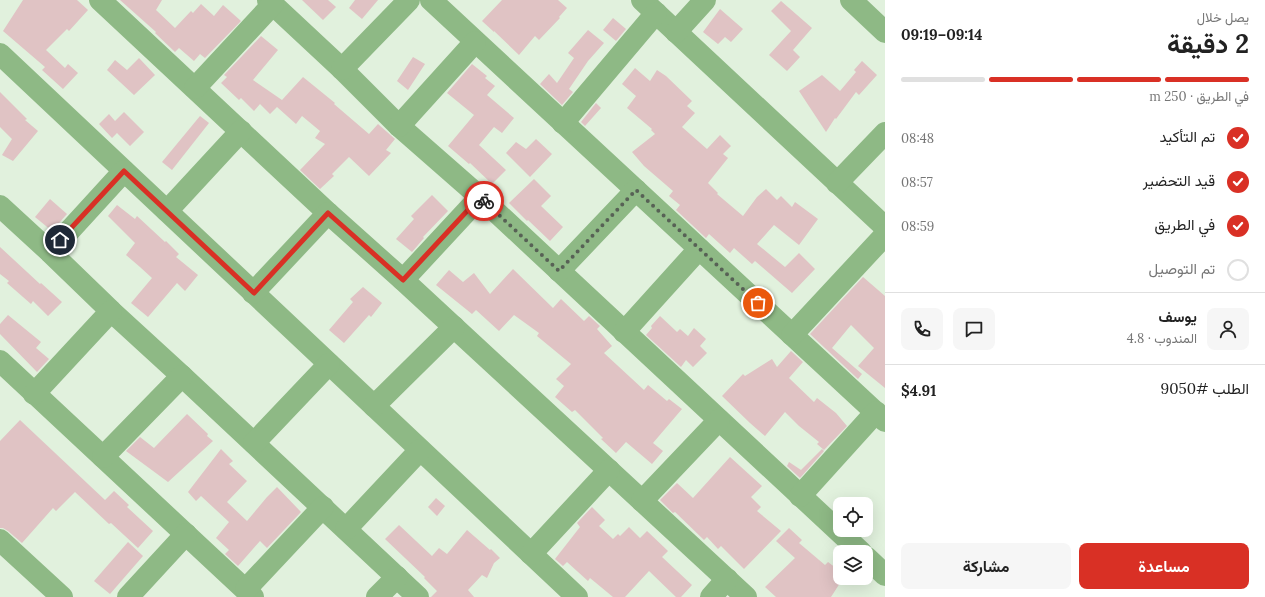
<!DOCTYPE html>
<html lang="ar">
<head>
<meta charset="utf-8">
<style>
  :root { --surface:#fff; --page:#f6f6f6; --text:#222; --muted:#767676; --line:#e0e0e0; --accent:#d93025 }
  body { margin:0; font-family:Lora,Vazirmatn,serif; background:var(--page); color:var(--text); direction:rtl; height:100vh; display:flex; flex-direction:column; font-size:15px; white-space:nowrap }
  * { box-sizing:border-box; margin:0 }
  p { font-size:13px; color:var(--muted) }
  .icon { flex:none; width:22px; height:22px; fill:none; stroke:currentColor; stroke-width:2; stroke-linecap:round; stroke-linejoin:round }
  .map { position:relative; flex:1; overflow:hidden; direction:ltr }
  .side { display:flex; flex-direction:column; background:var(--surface); width:380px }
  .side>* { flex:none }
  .tools { position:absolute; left:833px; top:497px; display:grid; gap:8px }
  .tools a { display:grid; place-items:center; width:40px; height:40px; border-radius:8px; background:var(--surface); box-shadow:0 4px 16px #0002; font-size:20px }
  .pin { position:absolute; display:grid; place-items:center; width:34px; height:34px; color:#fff; margin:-17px; border:2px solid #fff; border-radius:50%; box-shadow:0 1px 4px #0007 }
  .courier { position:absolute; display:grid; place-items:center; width:40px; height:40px; margin:-20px; border:3px solid #d93025; border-radius:50%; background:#fff; color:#222; box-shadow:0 1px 5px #0007 }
  .summary em { font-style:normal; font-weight:700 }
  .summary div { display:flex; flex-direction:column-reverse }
  .summary { display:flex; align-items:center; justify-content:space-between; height:68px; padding:0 16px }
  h1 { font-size:26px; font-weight:700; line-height:30px }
  .bar { display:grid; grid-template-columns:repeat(4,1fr); gap:6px 4px; align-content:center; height:48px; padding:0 16px }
  .bar i { height:5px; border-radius:3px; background:var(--line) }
  .bar .on { background:var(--accent) }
  .bar p { grid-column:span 4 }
  .line { display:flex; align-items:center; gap:10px; padding:0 16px; border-top:1px solid var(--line) }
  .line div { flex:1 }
  .round { display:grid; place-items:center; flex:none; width:42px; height:42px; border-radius:8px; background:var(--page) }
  ol { padding:0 16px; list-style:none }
  li { display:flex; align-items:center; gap:12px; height:44px }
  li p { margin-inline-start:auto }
  li .icon { padding:4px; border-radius:50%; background:var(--accent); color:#fff; stroke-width:4 }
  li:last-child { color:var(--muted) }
  li i { width:22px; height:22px; border:2px solid var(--line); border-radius:50% }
  .action { display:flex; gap:8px; margin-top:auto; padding:8px 16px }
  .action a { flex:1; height:46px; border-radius:8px; background:var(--accent); color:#fff; font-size:16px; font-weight:700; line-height:46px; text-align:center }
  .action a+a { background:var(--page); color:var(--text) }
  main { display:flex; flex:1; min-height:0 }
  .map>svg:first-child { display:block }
</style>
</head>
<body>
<main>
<section class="side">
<div class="summary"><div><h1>2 دقيقة</h1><p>يصل خلال</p></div><em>09:14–09:19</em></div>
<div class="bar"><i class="on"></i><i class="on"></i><i class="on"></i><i></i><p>في الطريق · 250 m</p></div>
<ol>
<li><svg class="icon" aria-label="check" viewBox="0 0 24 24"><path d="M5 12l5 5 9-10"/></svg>تم التأكيد<p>08:48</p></li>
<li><svg class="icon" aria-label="check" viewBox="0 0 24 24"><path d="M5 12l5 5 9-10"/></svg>قيد التحضير<p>08:57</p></li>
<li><svg class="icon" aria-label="check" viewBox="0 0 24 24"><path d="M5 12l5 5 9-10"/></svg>في الطريق<p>08:59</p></li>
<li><i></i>تم التوصيل</li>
</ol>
<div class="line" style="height:72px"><a class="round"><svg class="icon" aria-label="person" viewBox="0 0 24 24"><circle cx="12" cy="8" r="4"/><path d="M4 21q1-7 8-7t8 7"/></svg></a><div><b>يوسف</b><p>المندوب · 4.8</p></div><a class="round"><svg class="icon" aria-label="chat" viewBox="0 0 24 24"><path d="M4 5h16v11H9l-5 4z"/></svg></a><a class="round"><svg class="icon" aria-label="phone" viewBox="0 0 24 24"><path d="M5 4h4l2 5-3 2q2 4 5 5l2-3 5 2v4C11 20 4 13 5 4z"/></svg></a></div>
<div class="line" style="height:52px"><div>الطلب #9050</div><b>$4.91</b></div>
<div class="action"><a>مساعدة</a><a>مشاركة</a></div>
</section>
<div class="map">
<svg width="885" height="597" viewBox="0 0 885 597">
  <rect width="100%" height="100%" fill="#e1f1dd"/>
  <g fill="#e0c3c4">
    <polygon points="23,0 77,0 88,10 69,31 67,29 46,50 65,68 68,64 78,73 63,89 42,70 45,67 3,31"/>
    <polygon points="120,0 162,0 156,10 175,28 191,11 193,13 201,4 214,16 223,5 241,21 205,58 200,54 194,61 179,48 175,52 155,33 156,32"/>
    <polygon points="302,0 328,0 336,7 323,20"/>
    <polygon points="355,0 378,0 362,19 349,8"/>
    <polygon points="502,0 558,0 567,8 559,17 560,18 539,40 535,36 519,55 494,31 494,32 482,21"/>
    <polygon points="781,1 812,28 793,50 800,57 787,71 769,55 791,31 771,11"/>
    <polygon points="720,9 743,29 731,42 725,37 718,44 703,32"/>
    <polygon points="613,18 626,29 616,41 603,30"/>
    <polygon points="588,30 604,43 588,61 569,89 573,92 562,105 540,84 549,74 557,83 574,58 568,53"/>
    <polygon points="261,36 278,50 253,80 282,100 303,77 335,103 334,104 369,134 378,124 395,139 386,150 391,153 369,176 349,157 332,174 334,176 320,189 300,170 325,144 315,138 320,131 302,116 296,124 277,107 270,114 260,104 254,111 241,98 239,100 221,83 227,77 224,75"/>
    <polygon points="413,57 425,64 408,90 397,81"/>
    <polygon points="139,58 155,75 134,95 107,70 115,60 127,70"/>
    <polygon points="862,61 877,75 859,95 856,92 836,119 835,118 826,132 799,91 822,75 840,91 856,72 854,70"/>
    <polygon points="472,64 487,76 485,78 495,86 487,95 514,118 502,133 494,127 479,145 506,170 492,184 470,163 469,164 448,146 474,115 447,93"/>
    <polygon points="635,68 650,81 657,70 666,76 692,101 687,106 695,113 682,127 707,149 720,135 731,146 723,154 728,158 708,183 718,193 717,194 743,216 757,197 766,189 777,200 781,196 792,207 795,202 818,219 799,245 774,225 757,244 785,267 799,253 815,269 792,293 755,261 752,264 734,248 730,253 709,234 706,238 676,210 680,205 669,196 673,191 644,166 632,152 655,134 651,130 652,129 627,108 636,96 622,84"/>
    <polygon points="0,92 27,119 25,120 38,131 13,161 2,155 12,139 0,127"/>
    <polygon points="596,103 601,108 585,126 581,122"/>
    <polygon points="124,112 144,132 130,146 117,133 112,138 99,124 109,114 115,121"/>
    <polygon points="200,116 209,123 172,170 162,162"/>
    <polygon points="536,139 552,154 530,177 506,153 516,142 526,149"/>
    <polygon points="534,179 551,196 541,206 563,227 550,241 528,220 527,221 509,203"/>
    <polygon points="432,195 448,211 423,237 424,238 412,252 396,239 414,219 411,216"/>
    <polygon points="50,199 67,214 52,231 35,217"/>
    <polygon points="117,205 135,219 137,216 165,242 166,241 179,254 176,257 198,275 185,291 177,283 148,317 131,303 152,278 140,267 126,255 135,243 108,216"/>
    <polygon points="0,247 40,284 41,283 62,302 48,316 33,301 31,304 7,283 9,281 0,274"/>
    <polygon points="513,269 553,308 561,299 584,321 589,316 600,326 597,329 612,346 604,353 644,390 648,385 667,401 669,399 682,409 653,443 663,451 652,464 626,442 616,453 601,439 603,438 575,410 572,412 555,397 564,386 556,379 571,364 537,336 539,333 514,315 499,331 476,310 472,314 436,285 449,270 463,282 474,273 490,294"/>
    <polygon points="863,277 885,296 885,388 858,366 874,348 851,325 832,348 862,374 858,379 810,334"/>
    <polygon points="363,287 382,303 371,317 369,315 344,343 329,330 353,302 350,299"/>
    <polygon points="8,315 41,342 36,348 49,359 37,372 0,334 0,324"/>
    <polygon points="660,316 677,332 680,329 688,336 694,328 706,339 700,346 707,353 693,367 686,360 681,367 646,335 652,328 651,326"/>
    <polygon points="791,351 803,362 789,378 814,402 817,398 836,413 847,426 824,450 817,444 819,442 799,426 785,412 765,436 750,423 722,396 743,374 745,376 772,359 777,367"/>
    <polygon points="187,414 208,434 207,436 213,441 168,482 126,451 140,437 154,448"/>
    <polygon points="20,420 105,500 114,491 129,505 127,507 153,531 138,548 111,523 109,524 75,492 56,511 53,508 22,543 8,531 3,528 0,528 0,441"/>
    <polygon points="221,449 233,461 229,464 247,481 227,502 247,521 267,497 277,487 301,512 267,548 260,541 238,566 225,554 229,550 216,538 229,522 201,496 196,501 188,492"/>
    <polygon points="822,449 824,451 800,478 787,466 789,462 801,470"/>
    <polygon points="730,457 762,486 751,497 761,507 757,511 781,531 744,569 721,546 718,549 707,537 704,540 675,512 673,513 660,500 677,483 693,498"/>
    <polygon points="436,498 445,506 437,516 428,507"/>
    <polygon points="592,507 605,520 599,526 613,539 618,534 620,536 629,527 640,538 647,531 668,551 662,557 692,585 681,597 676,597 649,571 625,597 613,597 590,578 588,581 567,562 563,566 555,559 580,527 577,523"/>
    <polygon points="399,525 432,556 439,548 447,554 467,530 490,550 491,549 500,558 494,563 487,578 482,575 468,590 474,597 431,597 437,591 424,578 425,577 385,539"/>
    <polygon points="789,528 802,540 799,543 825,565 828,562 840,571 840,583 831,597 776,597 765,587 795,558 776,541"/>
    <polygon points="128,542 143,556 110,594 94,581"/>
  </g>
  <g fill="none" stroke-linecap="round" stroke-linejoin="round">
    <g stroke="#8eb985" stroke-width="22">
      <polyline points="100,0 328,213 403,280 746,597"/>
      <polyline points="268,0 342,69 399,126 480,197 861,552"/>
      <polyline points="431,0 885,421"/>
      <polyline points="642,0 885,227"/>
      <polyline points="851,0 885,32"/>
      <polyline points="676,32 705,0"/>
      <polyline points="0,54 577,597"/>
      <polyline points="342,69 409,0"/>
      <polyline points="195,88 273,4"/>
      <polyline points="563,123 656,13"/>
      <polyline points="399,126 475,42"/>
      <polyline points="837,183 885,133"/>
      <polyline points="0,206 50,252 111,311 182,376 418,597"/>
      <polyline points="167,211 241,131"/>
      <polyline points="50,252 124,171"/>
      <polyline points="559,271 636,190"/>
      <polyline points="403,280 480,197"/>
      <polyline points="253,293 328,213"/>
      <polyline points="624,332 699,249"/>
      <polyline points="792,335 885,235"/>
      <polyline points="0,361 253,597"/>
      <polyline points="34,394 111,311"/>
      <polyline points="374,406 454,327"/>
      <polyline points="254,443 329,364"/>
      <polyline points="103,457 182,376"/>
      <polyline points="800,496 876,412"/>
      <polyline points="642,501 719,420"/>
      <polyline points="346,529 420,450"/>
      <polyline points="0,540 62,597"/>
      <polyline points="531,554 609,470"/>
      <polyline points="866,557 885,575"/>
      <polyline points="246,589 323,507"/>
      <polyline points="128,597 186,534"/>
      <polyline points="377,597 397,577"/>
      <polyline points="711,597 727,579"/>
    </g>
  </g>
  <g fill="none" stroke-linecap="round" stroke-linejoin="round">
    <polyline stroke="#576155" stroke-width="4" stroke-dasharray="0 7.2" points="484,201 559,271 636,190 758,303"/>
    <polyline stroke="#d93025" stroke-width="5" points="60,240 124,171 254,293 328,213 403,280 480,197 484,201"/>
  </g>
</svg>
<div class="tools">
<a><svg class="icon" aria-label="locate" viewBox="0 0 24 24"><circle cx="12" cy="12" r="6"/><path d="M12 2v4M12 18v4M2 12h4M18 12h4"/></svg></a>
<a><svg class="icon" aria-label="layers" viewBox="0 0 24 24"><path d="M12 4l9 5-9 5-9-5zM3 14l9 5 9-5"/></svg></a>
</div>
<div class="pin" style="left:758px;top:303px;background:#ea580c"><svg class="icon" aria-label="bag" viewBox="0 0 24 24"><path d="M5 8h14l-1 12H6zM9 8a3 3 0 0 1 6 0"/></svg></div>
<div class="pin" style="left:60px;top:240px;background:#1f2937"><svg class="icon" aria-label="home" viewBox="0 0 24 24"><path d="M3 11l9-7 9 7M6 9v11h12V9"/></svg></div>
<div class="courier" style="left:484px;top:201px"><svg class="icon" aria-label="bike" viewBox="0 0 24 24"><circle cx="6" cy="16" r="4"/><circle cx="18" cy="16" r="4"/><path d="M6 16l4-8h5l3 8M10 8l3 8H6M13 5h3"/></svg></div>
</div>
</main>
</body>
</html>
